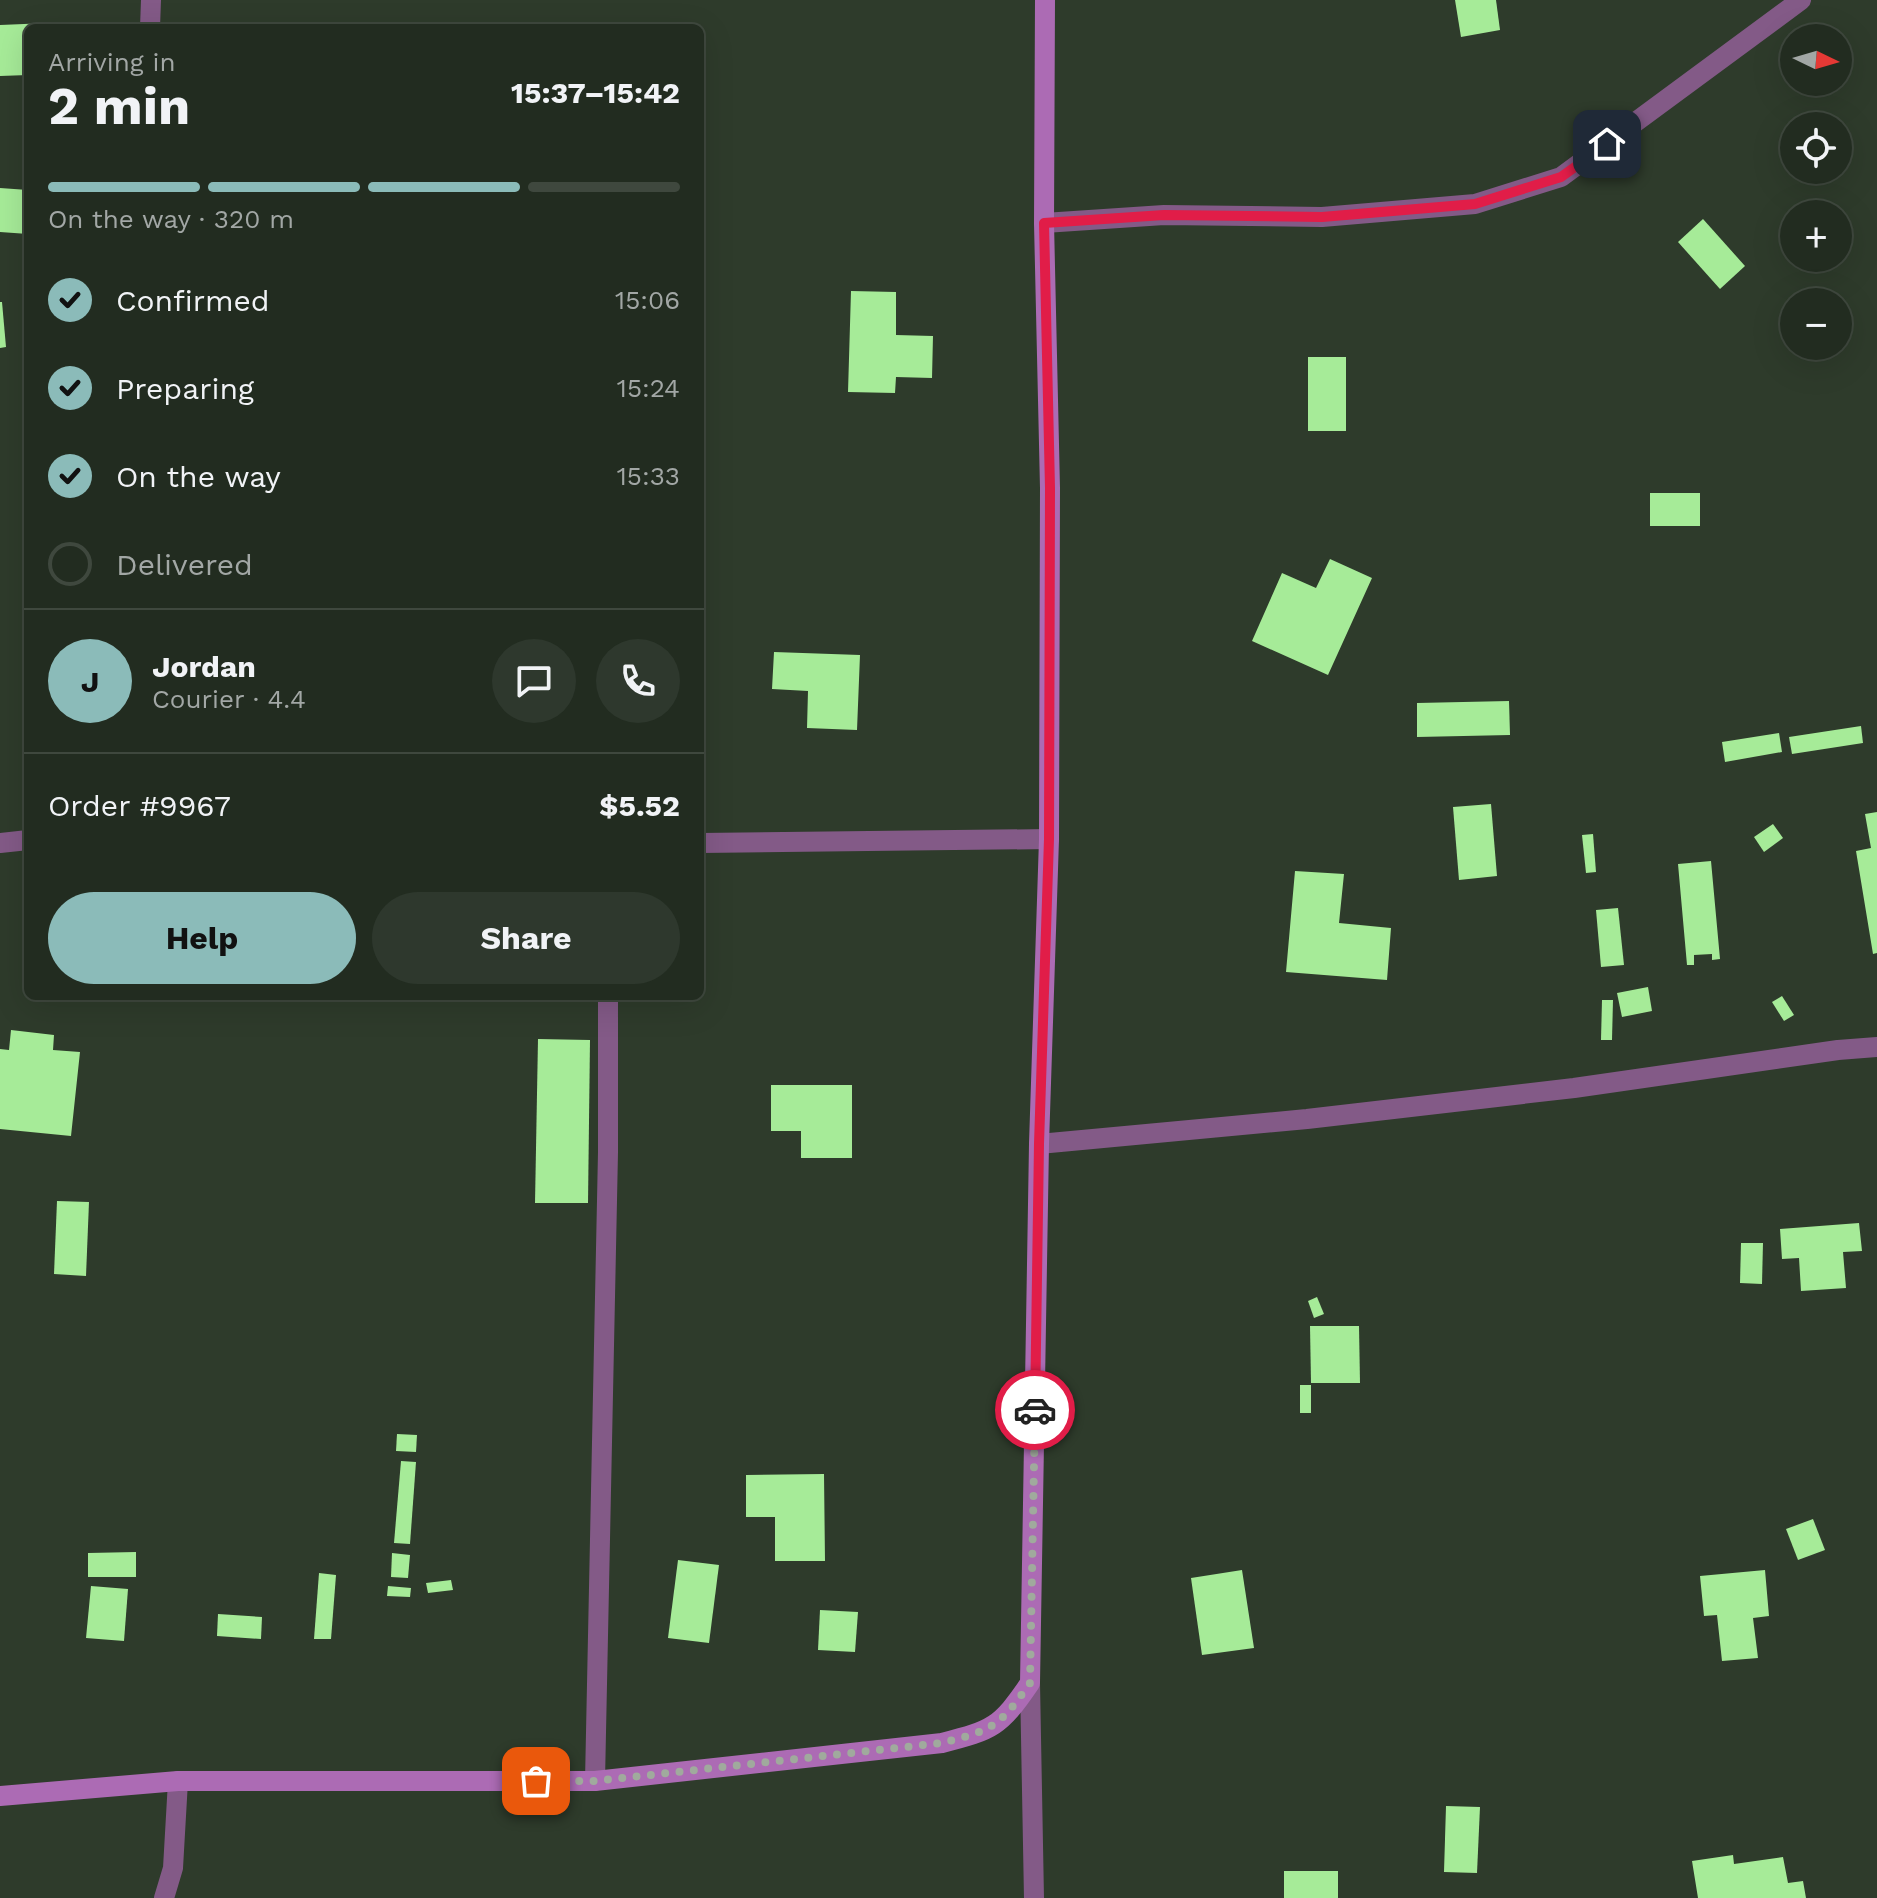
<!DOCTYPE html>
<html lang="en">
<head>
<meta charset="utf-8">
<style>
  :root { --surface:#222c20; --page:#2e382d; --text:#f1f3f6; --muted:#a2a7a5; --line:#3f483e; --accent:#8bbbb9 }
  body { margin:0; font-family:"Work Sans",sans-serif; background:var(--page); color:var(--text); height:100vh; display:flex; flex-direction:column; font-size:30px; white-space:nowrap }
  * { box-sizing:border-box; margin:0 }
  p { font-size:26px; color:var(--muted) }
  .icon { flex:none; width:44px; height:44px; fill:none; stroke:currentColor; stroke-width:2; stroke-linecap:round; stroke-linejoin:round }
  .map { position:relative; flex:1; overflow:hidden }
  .drawer { position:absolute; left:24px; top:24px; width:680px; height:976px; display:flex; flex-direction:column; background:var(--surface); border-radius:12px; box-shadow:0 8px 32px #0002,0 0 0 2px var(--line) }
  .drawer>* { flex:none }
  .needle { width:52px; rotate:95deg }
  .buttons { position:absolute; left:1780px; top:24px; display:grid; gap:16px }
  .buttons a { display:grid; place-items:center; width:72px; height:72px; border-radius:50%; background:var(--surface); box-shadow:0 8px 32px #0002,0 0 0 2px var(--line); font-size:40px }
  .pin { position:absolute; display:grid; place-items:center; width:68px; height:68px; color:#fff; margin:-34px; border-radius:16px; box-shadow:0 4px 12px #0006 }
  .courier { position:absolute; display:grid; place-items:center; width:80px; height:80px; margin:-40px; border:6px solid #e11d48; border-radius:50%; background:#fff; color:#222; box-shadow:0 2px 10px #0007 }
  .summary em { font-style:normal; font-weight:700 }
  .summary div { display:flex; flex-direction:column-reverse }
  .summary { display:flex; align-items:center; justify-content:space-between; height:136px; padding:0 24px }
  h1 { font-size:52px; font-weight:700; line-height:60px }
  .bar { display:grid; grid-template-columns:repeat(4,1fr); gap:12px 8px; align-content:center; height:96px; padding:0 24px }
  .bar i { height:10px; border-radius:6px; background:var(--line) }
  .bar .selected { background:var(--accent) }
  .bar p { grid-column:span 4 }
  .line { display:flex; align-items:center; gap:20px; padding:0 24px; border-top:2px solid var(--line) }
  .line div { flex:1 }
  .round { display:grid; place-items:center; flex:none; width:84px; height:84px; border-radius:42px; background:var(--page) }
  ol { padding:0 24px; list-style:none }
  li { display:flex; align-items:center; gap:24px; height:88px }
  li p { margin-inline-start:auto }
  li .icon { padding:8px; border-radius:50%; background:var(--accent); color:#111; stroke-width:4 }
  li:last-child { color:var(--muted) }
  li i { width:44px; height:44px; border:4px solid var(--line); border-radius:50% }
  .button { display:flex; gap:16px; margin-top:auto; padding:16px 24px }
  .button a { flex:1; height:92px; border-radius:48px; background:var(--accent); color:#111; font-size:32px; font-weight:700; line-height:92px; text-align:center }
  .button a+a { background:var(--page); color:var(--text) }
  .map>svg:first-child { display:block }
</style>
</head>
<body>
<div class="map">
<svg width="1877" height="1898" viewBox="0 0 1877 1898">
  <rect width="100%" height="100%" fill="#2e3b2b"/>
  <g fill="#a6eb98">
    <polygon points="1455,0 1496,0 1500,30 1461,37"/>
    <polygon points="72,22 72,28 28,28 28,75 0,76 0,25"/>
    <polygon points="0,188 28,190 28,234 0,232"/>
    <polygon points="1703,219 1745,266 1720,289 1678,242"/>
    <polygon points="851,291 896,292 896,335 933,336 932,378 896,377 895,393 848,392"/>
    <polygon points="0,302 2,302 6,347 0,348"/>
    <rect x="1308" y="357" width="38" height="74"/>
    <rect x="1650" y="493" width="50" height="33"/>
    <polygon points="1330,559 1372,578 1328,675 1252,641 1282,573 1316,588"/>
    <polygon points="774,652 860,655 857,730 807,728 808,691 772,689"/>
    <polygon points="1509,701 1510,735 1417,737 1417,703"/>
    <polygon points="1861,726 1863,743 1792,754 1789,737"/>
    <polygon points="1779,733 1782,752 1725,762 1722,742"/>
    <polygon points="1491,804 1497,876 1459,880 1453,807"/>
    <polygon points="1877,812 1877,953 1873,954 1856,851 1871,848 1865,814"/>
    <polygon points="1773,824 1783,838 1764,852 1754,837"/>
    <polygon points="1593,834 1596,872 1586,873 1582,835"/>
    <polygon points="1711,861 1720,959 1712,960 1712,954 1694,955 1694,965 1687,965 1678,864"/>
    <polygon points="1295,871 1344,874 1339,923 1391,928 1387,980 1286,972"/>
    <polygon points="1618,908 1624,965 1601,967 1596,910"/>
    <polygon points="1648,987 1652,1011 1622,1017 1617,993"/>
    <polygon points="1782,996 1794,1015 1784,1021 1772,1002"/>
    <polygon points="1602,1000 1613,1000 1612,1040 1601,1040"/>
    <polygon points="11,1030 54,1035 53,1050 80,1052 71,1136 0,1129 0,1049 9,1050"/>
    <polygon points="538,1039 590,1040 588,1203 535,1203"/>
    <polygon points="771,1085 852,1085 852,1158 801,1158 801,1131 771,1131"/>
    <polygon points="57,1201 89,1202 86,1276 54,1274"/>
    <polygon points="1859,1223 1862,1251 1843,1252 1846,1288 1801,1291 1799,1258 1782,1259 1780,1229"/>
    <polygon points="1741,1243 1763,1243 1762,1284 1740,1283"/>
    <polygon points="1317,1297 1324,1314 1314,1318 1308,1301"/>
    <polygon points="1310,1326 1359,1326 1360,1383 1311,1383"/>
    <rect x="1300" y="1385" width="11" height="28"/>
    <polygon points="397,1434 417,1435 416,1452 396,1451"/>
    <polygon points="401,1461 416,1462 410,1544 394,1543"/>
    <polygon points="824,1474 825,1561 775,1561 775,1517 746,1517 746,1475"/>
    <polygon points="1813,1519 1825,1550 1798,1560 1786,1529"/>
    <polygon points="136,1552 136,1577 88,1577 88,1553"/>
    <polygon points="392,1553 410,1555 408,1578 391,1577"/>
    <polygon points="678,1560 719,1565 709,1643 668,1638"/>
    <polygon points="1242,1570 1254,1648 1202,1655 1191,1578"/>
    <polygon points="1765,1570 1769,1616 1753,1618 1758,1658 1722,1661 1717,1615 1704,1616 1700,1576"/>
    <polygon points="319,1573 336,1575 331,1639 314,1639"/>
    <polygon points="451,1580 453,1590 428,1593 426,1583"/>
    <polygon points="91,1586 128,1589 124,1641 86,1638"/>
    <polygon points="388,1586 411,1588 410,1597 387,1596"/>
    <polygon points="820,1610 858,1612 855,1652 818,1650"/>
    <polygon points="218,1614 262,1617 261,1639 217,1636"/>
    <polygon points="1446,1806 1480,1807 1477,1873 1444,1872"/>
    <polygon points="1733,1855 1734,1864 1783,1857 1788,1883 1803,1881 1806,1898 1698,1898 1692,1861"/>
    <rect x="1284" y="1871" width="54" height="27"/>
  </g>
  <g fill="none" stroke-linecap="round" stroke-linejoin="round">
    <g stroke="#835a87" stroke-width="20">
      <polyline points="150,28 151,0"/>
      <polyline points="1044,223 1164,215 1322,217 1475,204 1561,177 1801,0"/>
      <polyline points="0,843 28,840"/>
      <polyline points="700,843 1049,839"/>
      <polyline points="1039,1144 1307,1119 1574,1088 1838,1050 1877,1047"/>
      <polyline points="1030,1683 1034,1898"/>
      <polyline points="595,1781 608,1152 608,996"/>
      <polyline points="164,1898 173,1868 178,1781"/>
    </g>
    <path stroke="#ac6bb4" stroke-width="20" d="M0,1796L178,1781H595L942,1743C993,1730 1000,1727 1030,1683L1039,1144L1049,839L1050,488L1044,223L1045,0"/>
  </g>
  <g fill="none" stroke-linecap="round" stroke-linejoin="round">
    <path stroke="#a0aa9d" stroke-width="8" stroke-dasharray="0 14.4" d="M536,1781H595L942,1743C993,1730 999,1727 1030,1683L1035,1410"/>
    <polyline stroke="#e11d48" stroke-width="10" points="1035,1410 1039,1144 1049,839 1050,488 1044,223 1164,215 1322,217 1475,204 1561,177 1607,144"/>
  </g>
</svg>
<div class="buttons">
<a><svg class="needle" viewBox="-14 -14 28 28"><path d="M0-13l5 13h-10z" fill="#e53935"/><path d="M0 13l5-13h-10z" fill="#a2a7a5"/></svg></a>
<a><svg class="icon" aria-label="locate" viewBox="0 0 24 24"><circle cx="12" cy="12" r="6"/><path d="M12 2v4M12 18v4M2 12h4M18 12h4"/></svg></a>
<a>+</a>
<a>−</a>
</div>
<div class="pin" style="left:536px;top:1781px;background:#ea580c"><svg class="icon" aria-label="bag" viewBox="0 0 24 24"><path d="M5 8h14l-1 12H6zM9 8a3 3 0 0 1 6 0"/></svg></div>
<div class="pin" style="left:1607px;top:144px;background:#1f2937"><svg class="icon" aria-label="home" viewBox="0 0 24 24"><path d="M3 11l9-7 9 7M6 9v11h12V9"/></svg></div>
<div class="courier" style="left:1035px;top:1410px"><svg class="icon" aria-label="car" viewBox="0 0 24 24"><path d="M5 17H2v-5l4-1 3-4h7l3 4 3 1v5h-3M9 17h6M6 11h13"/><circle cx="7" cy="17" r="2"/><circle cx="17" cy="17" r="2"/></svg></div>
<section class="drawer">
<div class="summary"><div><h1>2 min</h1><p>Arriving in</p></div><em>15:37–15:42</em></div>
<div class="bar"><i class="selected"></i><i class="selected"></i><i class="selected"></i><i></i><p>On the way · 320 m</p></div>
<ol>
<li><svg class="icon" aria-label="check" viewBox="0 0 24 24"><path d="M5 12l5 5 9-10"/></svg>Confirmed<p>15:06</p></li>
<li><svg class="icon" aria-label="check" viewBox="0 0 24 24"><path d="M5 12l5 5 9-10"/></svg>Preparing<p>15:24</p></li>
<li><svg class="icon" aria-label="check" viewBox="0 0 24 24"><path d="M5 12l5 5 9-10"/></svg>On the way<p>15:33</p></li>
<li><i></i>Delivered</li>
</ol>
<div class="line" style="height:144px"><b class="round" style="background:var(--accent);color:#111">J</b><div><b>Jordan</b><p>Courier · 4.4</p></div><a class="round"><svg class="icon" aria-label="chat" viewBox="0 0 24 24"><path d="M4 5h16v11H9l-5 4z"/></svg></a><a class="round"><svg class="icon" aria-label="phone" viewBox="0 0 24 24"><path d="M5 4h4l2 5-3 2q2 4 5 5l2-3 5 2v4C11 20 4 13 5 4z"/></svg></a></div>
<div class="line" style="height:104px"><div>Order #9967</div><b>$5.52</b></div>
<div class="button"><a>Help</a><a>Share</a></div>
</section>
</div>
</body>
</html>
